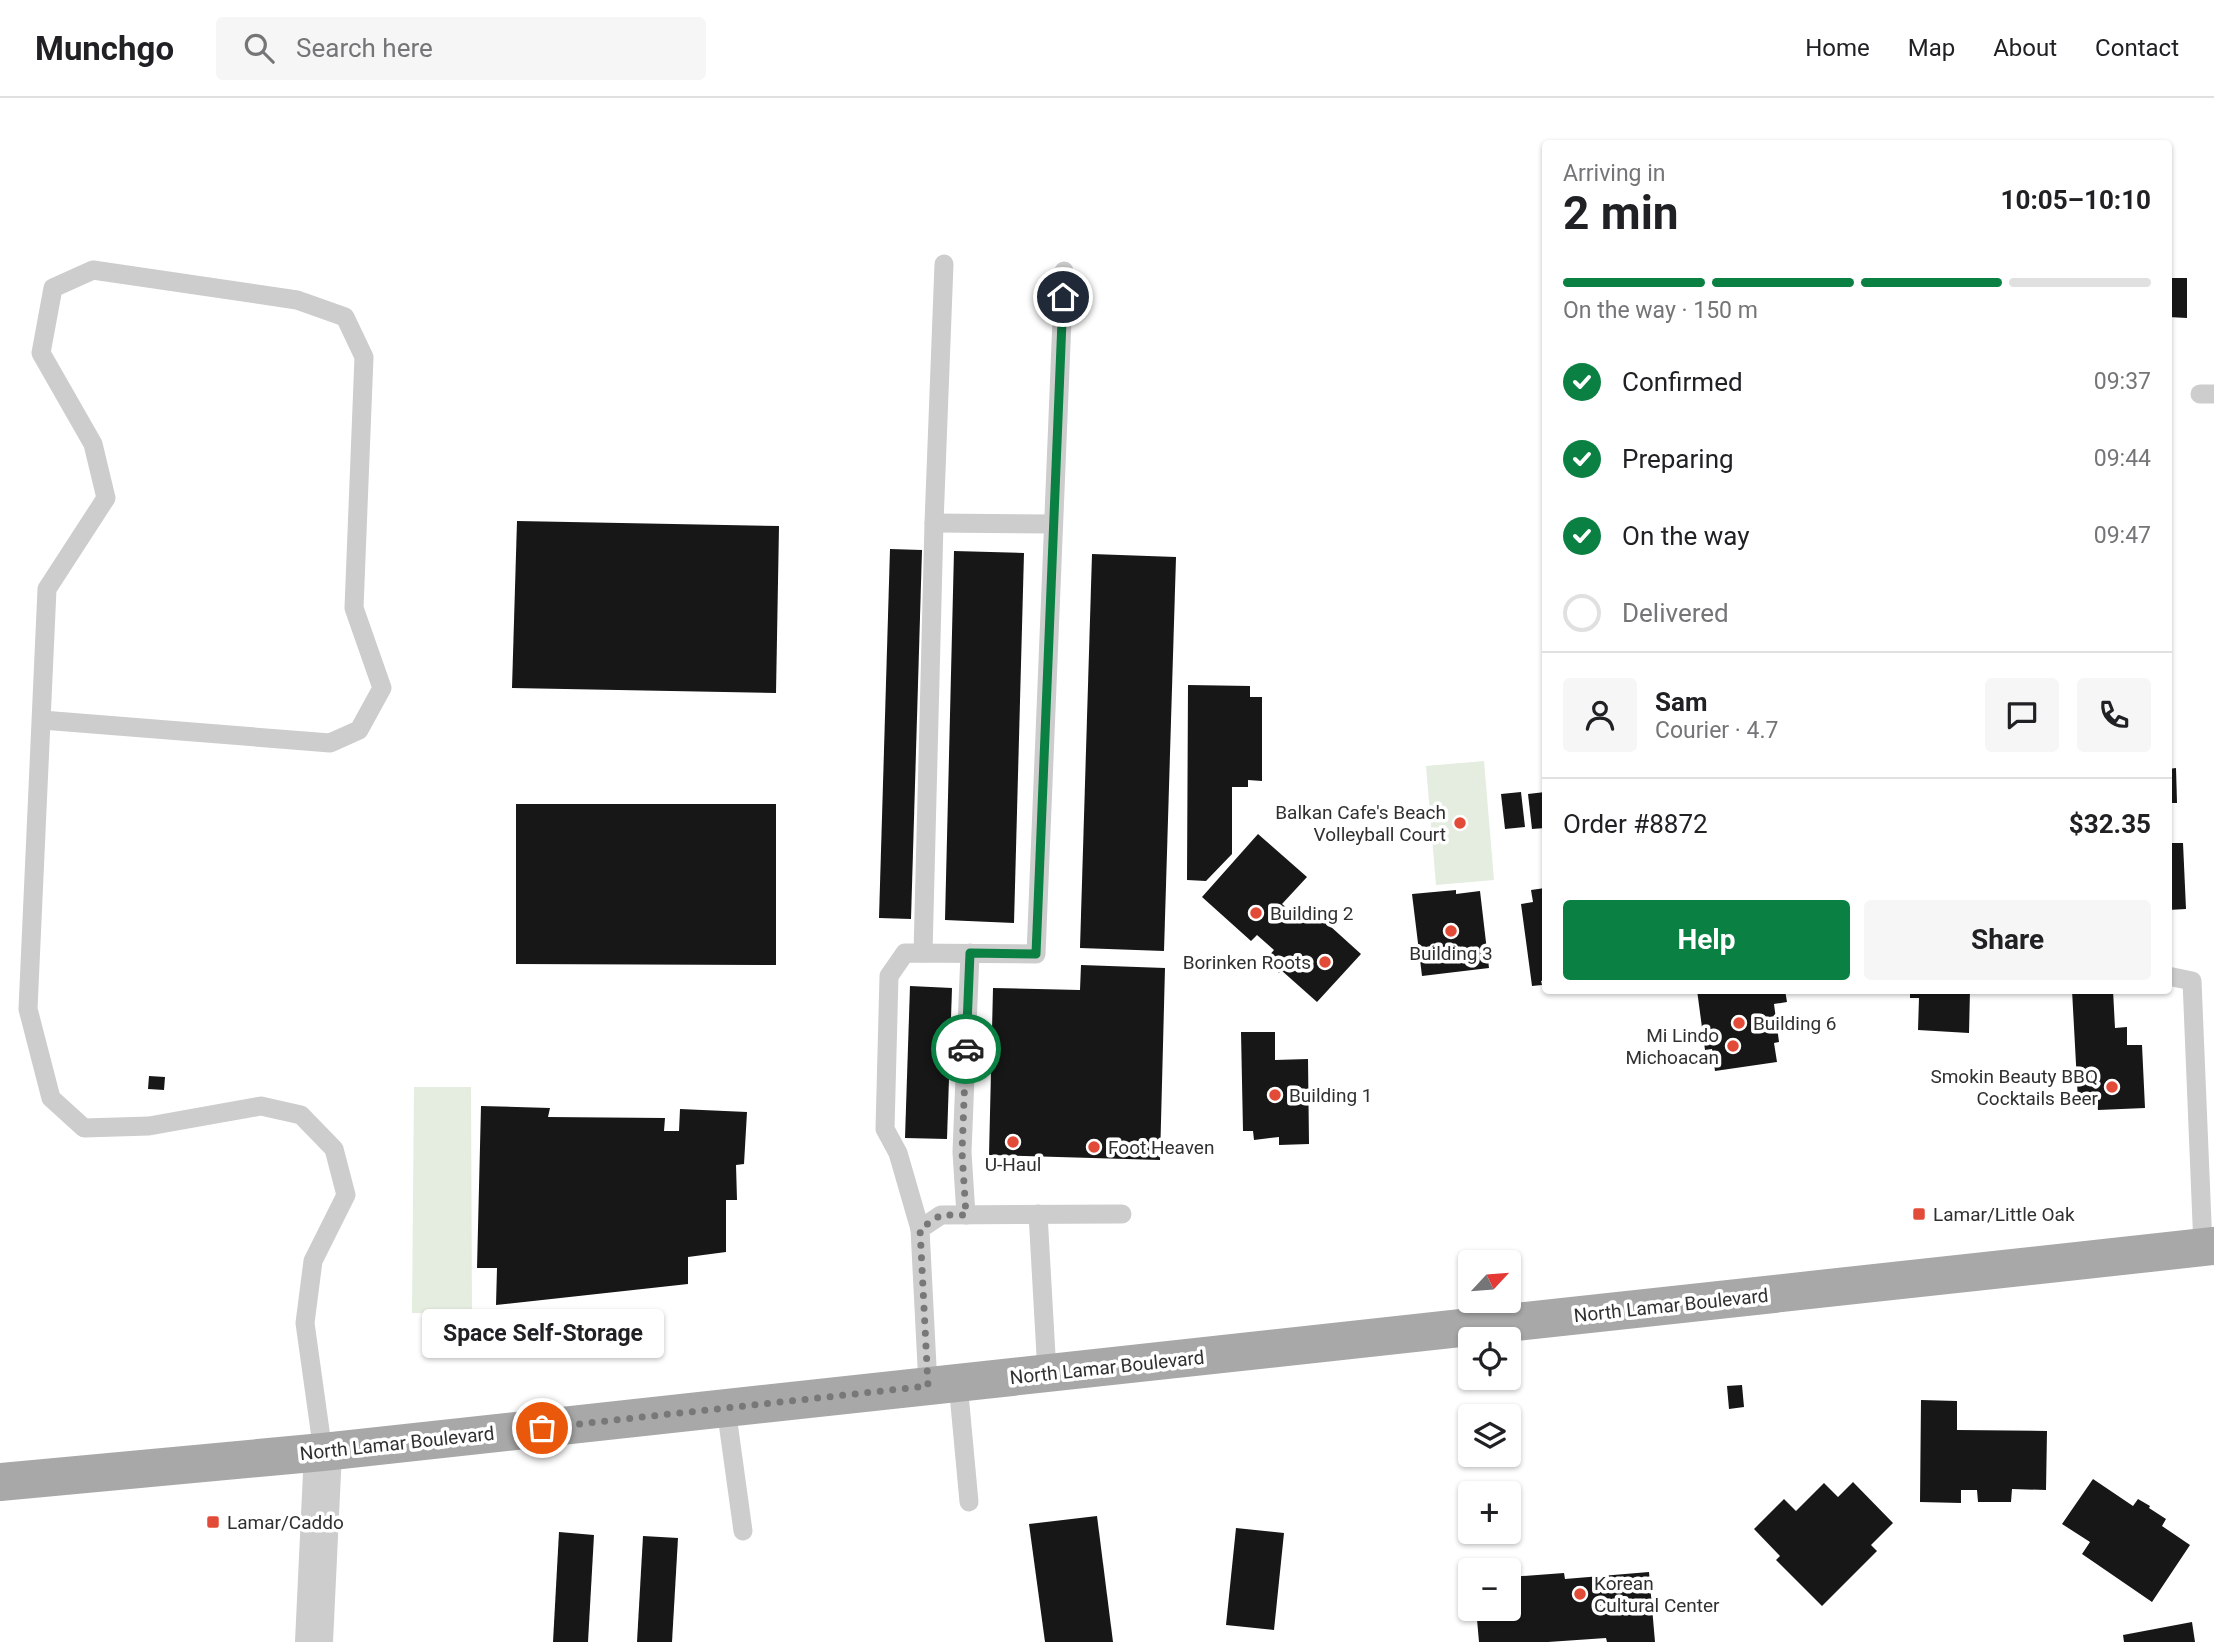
<!DOCTYPE html>
<html lang="en">
<head>
<meta charset="utf-8">
<style>
  :root { --surface:#fff; --page:#f6f6f6; --text:#202124; --muted:#757577; --line:#e0e0e0; --accent:#0b8043 }
  body { margin:0; font-family:Roboto,sans-serif; background:var(--page); color:var(--text); height:100vh; display:flex; flex-direction:column; font-size:26px; white-space:nowrap }
  * { box-sizing:border-box; margin:0 }
  p { font-size:23px; color:var(--muted) }
  .icon { flex:none; width:38px; height:38px; fill:none; stroke:currentColor; stroke-width:2; stroke-linecap:round; stroke-linejoin:round }
  .map { position:relative; flex:1; overflow:hidden }
  .drawer { position:absolute; left:1542px; top:42px; width:630px; height:854px; display:flex; flex-direction:column; background:var(--surface); border-radius:7px; box-shadow:0 2px 5px #0004 }
  .drawer>* { flex:none }
  .needle { width:46px; rotate:64deg }
  .tools { position:absolute; left:1458px; top:1152px; display:grid; gap:14px }
  .tools a { display:grid; place-items:center; width:63px; height:63px; border-radius:7px; background:var(--surface); box-shadow:0 2px 5px #0004; font-size:35px }
  .pin { position:absolute; display:grid; place-items:center; width:60px; height:60px; color:#fff; margin:-30px; border:4px solid #fff; border-radius:50%; box-shadow:0 2px 7px #0007 }
  .courier { position:absolute; display:grid; place-items:center; width:70px; height:70px; margin:-35px; border:5px solid #0b8043; border-radius:50%; background:#fff; color:#222; box-shadow:0 2px 9px #0007 }
  .bubble { position:absolute; height:49px; border-radius:7px; background:var(--surface); box-shadow:0 2px 5px #0004; font-size:23px; font-weight:700; line-height:49px; text-align:center }
  .headline em { font-style:normal; font-weight:700 }
  .headline div { display:flex; flex-direction:column-reverse }
  .headline { display:flex; align-items:center; justify-content:space-between; height:119px; padding:0 21px }
  h1 { font-size:46px; font-weight:700; line-height:52px }
  .bar { display:grid; grid-template-columns:repeat(4,1fr); gap:10px 7px; align-content:center; height:84px; padding:0 21px }
  .bar i { height:9px; border-radius:5px; background:var(--line) }
  .bar .selected { background:var(--accent) }
  .bar p { grid-column:span 4 }
  .line { display:flex; align-items:center; gap:18px; padding:0 21px; border-top:2px solid var(--line) }
  .line div { flex:1 }
  .round { display:grid; place-items:center; flex:none; width:74px; height:74px; border-radius:7px; background:var(--page) }
  ol { padding:0 21px; list-style:none }
  li { display:flex; align-items:center; gap:21px; height:77px }
  li p { margin-inline-start:auto }
  li .icon { padding:7px; border-radius:50%; background:var(--accent); color:#fff; stroke-width:4 }
  li:last-child { color:var(--muted) }
  li i { width:38px; height:38px; border:4px solid var(--line); border-radius:50% }
  .action { display:flex; gap:14px; margin-top:auto; padding:14px 21px }
  .action a { flex:1; height:80px; border-radius:7px; background:var(--accent); color:#fff; font-size:28px; font-weight:700; line-height:80px; text-align:center }
  .action a+a { background:var(--page); color:var(--text) }
  header { display:flex; align-items:center; gap:42px; box-sizing:border-box; height:98px; padding:0 35px; background:var(--surface); border-bottom:2px solid var(--line) }
  header strong { font-size:33px }
  nav { display:flex; gap:38px; margin-inline-start:auto; font-size:24px }
  .search { width:490px; height:63px; background:var(--page); display:flex; align-items:center; gap:18px; box-sizing:border-box; padding:0 24px; border-radius:7px; color:var(--muted); font-size:26px }
  .map>svg:first-child { display:block }
</style>
</head>
<body>
<header>
<strong>Munchgo</strong>
<div class="search"><svg class="icon" aria-label="search" viewBox="0 0 24 24"><circle cx="10" cy="10" r="6"/><path d="M15 15l6 6"/></svg>Search here</div>
<nav><a>Home</a><a>Map</a><a>About</a><a>Contact</a></nav>
</header>
<div class="map">
<svg width="2214" height="1544" viewBox="0 0 2214 1544">
  <rect width="100%" height="100%" fill="#fff"/>
  <g fill="#e4eddf">
    <polygon points="1484,663 1494,782 1436,787 1426,668"/>
    <polygon points="414,989 471,989 472,1216 412,1215"/>
  </g>
  <g fill="#171717">
    <polygon points="2168,180 2187,180 2187,220 2168,219"/>
    <polygon points="517,423 779,428 776,595 512,590"/>
    <polygon points="890,451 922,452 911,821 879,820"/>
    <polygon points="954,453 1024,455 1014,825 945,822"/>
    <polygon points="1092,456 1176,459 1164,853 1080,850"/>
    <polygon points="1188,587 1250,588 1250,599 1262,599 1262,683 1248,682 1248,689 1232,689 1232,756 1206,783 1187,782"/>
    <polygon points="2176,670 2177,705 2168,705 2168,671"/>
    <polygon points="1521,694 1525,729 1505,731 1501,696"/>
    <polygon points="1545,694 1545,730 1532,731 1528,696"/>
    <polygon points="516,706 776,706 776,867 516,866"/>
    <polygon points="1258,736 1307,779 1282,806 1299,821 1309,809 1361,856 1317,904 1281,872 1279,875 1265,862 1274,852 1257,837 1251,843 1202,799"/>
    <polygon points="2168,745 2183,745 2186,811 2168,812"/>
    <polygon points="1545,790 1545,882 1541,883 1542,887 1532,888 1521,806 1533,804 1531,792"/>
    <polygon points="1456,792 1456,796 1480,793 1489,870 1422,878 1412,796"/>
    <polygon points="1081,867 1165,870 1160,1062 989,1057 993,890 1080,892"/>
    <polygon points="910,888 952,890 947,1041 905,1040"/>
    <polygon points="1697,892 1785,892 1787,904 1774,906 1779,944 1774,945 1777,964 1715,973 1712,951 1705,952"/>
    <polygon points="1910,892 1970,892 1969,935 1918,932 1919,900 1910,900"/>
    <polygon points="2072,892 2113,892 2115,930 2127,929 2127,947 2142,947 2145,1010 2098,1012 2097,1003 2078,1003"/>
    <polygon points="1241,934 1275,934 1275,962 1308,961 1309,1046 1279,1047 1279,1039 1254,1042 1253,1033 1243,1033"/>
    <polygon points="149,978 165,979 164,992 148,991"/>
    <polygon points="481,1008 550,1010 548,1019 665,1020 664,1033 679,1033 680,1011 747,1014 744,1066 736,1067 737,1102 726,1102 726,1154 688,1159 688,1186 496,1207 497,1170 477,1170"/>
    <polygon points="1742,1287 1744,1309 1729,1311 1727,1288"/>
    <polygon points="1921,1302 1957,1303 1957,1332 2047,1333 2046,1392 2012,1391 2011,1404 1978,1404 1977,1392 1961,1392 1961,1405 1920,1404"/>
    <polygon points="2093,1381 2133,1408 2138,1401 2150,1408 2149,1410 2166,1421 2162,1428 2190,1447 2152,1504 2082,1456 2090,1444 2062,1426"/>
    <polygon points="1853,1384 1893,1425 1871,1447 1877,1453 1822,1508 1776,1462 1780,1458 1754,1431 1784,1401 1796,1413 1824,1385 1838,1399"/>
    <polygon points="1097,1418 1113,1544 1045,1544 1029,1426"/>
    <polygon points="1236,1430 1284,1435 1274,1532 1226,1527"/>
    <polygon points="559,1434 594,1437 588,1544 553,1544"/>
    <polygon points="643,1438 678,1440 672,1544 637,1544"/>
    <polygon points="1649,1474 1655,1544 1607,1544 1606,1540 1548,1544 1479,1544 1476,1510 1508,1510 1509,1479 1564,1475 1565,1481"/>
    <polygon points="2192,1524 2195,1544 2124,1544 2123,1537"/>
  </g>
  <g fill="none" stroke-linecap="round" stroke-linejoin="round">
    <g stroke="#cdcdcd" stroke-width="19">
      <polyline points="2200,296 2214,296"/>
      <polyline points="934,425 1053,426"/>
      <polyline points="42,622 330,645 359,632 382,590 354,510 364,259 345,219 297,202 93,172 53,190 41,255 93,346 106,400 47,491 28,911 51,1000 84,1030 149,1028 261,1008 301,1017 334,1051 346,1097 313,1163 305,1225 323,1354"/>
      <polyline points="923,855 934,425 944,166"/>
      <polyline points="2168,878 2192,883 2203,1149"/>
      <polyline points="1038,1116 1047,1275"/>
      <polyline points="966,1117 962,1054 970,855"/>
      <polyline points="920,1131 898,1055 885,1031 889,878 905,855 1036,856 1064,173"/>
      <polyline points="958,1285 969,1404"/>
      <polyline points="928,1288 920,1131 941,1117 1122,1116"/>
      <polyline points="726,1310 743,1433"/>
    </g>
    <polyline stroke="#cdcdcd" stroke-width="38" points="314,1544 323,1354"/>
    <polyline stroke="#a8a8a8" stroke-width="38" points="0,1384 323,1354 2214,1148"/>
  </g>
  <g fill="none" stroke-linecap="round" stroke-linejoin="round">
    <polyline stroke="#787878" stroke-width="7" stroke-dasharray="0 12.6" points="542,1330 928,1288 920,1131 941,1117 966,1117 962,1054 966,951"/>
    <polyline stroke="#0b8043" stroke-width="9" points="966,951 970,855 1036,856 1063,199"/>
  </g>
  <g fill="#e24b37" stroke="#fff" stroke-width="2.5">
    <circle cx="1460" cy="725" r="7"/>
    <circle cx="1256" cy="815" r="7"/>
    <circle cx="1451" cy="833" r="7"/>
    <circle cx="1325" cy="864" r="7"/>
    <circle cx="1739" cy="925" r="7"/>
    <circle cx="1733" cy="948" r="7"/>
    <circle cx="2112" cy="989" r="7"/>
    <circle cx="1275" cy="997" r="7"/>
    <circle cx="1013" cy="1044" r="7"/>
    <circle cx="1094" cy="1049" r="7"/>
    <rect x="1912" y="1109" width="14" height="14" rx="3.5"/>
    <rect x="206" y="1417" width="14" height="14" rx="3.5"/>
    <circle cx="1580" cy="1496" r="7"/>
  </g>
  <g text-anchor="middle" stroke-width="7" stroke-linejoin="round" paint-order="stroke">
    <g font-size="19" fill="#303030" stroke="#fff" text-anchor="start">
      <text x="1446" y="721" text-anchor="end">Balkan Cafe's Beach<tspan x="1446" dy="22">Volleyball Court</tspan></text>
      <text x="1270" y="822">Building 2</text>
      <text x="1451" y="862" text-anchor="middle">Building 3</text>
      <text x="1311" y="871" text-anchor="end">Borinken Roots</text>
      <text x="1753" y="932">Building 6</text>
      <text x="1719" y="944" text-anchor="end">Mi Lindo<tspan x="1719" dy="22">Michoacan</tspan></text>
      <text x="2098" y="985" text-anchor="end">Smokin Beauty BBQ<tspan x="2098" dy="22">Cocktails Beer</tspan></text>
      <text x="1289" y="1004">Building 1</text>
      <text x="1108" y="1056">Foot Heaven</text>
      <text x="1013" y="1073" text-anchor="middle">U-Haul</text>
      <text x="1933" y="1123">Lamar/Little Oak</text>
      <text x="227" y="1431">Lamar/Caddo</text>
      <text x="1594" y="1492">Korean<tspan x="1594" dy="22">Cultural Center</tspan></text>
    </g>
    <g font-size="19" fill="#303030" stroke="#fff">
      <text transform="translate(1671 1207) rotate(-6)" y="7">North Lamar Boulevard</text>
      <text transform="translate(1107 1269) rotate(-6)" y="7">North Lamar Boulevard</text>
      <text transform="translate(397 1345) rotate(-6)" y="7">North Lamar Boulevard</text>
    </g>
  </g>
</svg>
<div class="tools">
<a><svg class="needle" viewBox="-14 -14 28 28"><path d="M0-13l5 13h-10z" fill="#e53935"/><path d="M0 13l5-13h-10z" fill="#757577"/></svg></a>
<a><svg class="icon" aria-label="locate" viewBox="0 0 24 24"><circle cx="12" cy="12" r="6"/><path d="M12 2v4M12 18v4M2 12h4M18 12h4"/></svg></a>
<a><svg class="icon" aria-label="layers" viewBox="0 0 24 24"><path d="M12 4l9 5-9 5-9-5zM3 14l9 5 9-5"/></svg></a>
<a>+</a>
<a>−</a>
</div>
<div class="pin" style="left:542px;top:1330px;background:#ea580c"><svg class="icon" aria-label="bag" viewBox="0 0 24 24"><path d="M5 8h14l-1 12H6zM9 8a3 3 0 0 1 6 0"/></svg></div>
<div class="pin" style="left:1063px;top:199px;background:#1f2937"><svg class="icon" aria-label="home" viewBox="0 0 24 24"><path d="M3 11l9-7 9 7M6 9v11h12V9"/></svg></div>
<div class="courier" style="left:966px;top:951px"><svg class="icon" aria-label="car" viewBox="0 0 24 24"><path d="M5 17H2v-5l4-1 3-4h7l3 4 3 1v5h-3M9 17h6M6 11h13"/><circle cx="7" cy="17" r="2"/><circle cx="17" cy="17" r="2"/></svg></div>
<div class="bubble" style="left:422px;top:1211px;width:242px">Space Self-Storage</div>
<section class="drawer">
<div class="headline"><div><h1>2 min</h1><p>Arriving in</p></div><em>10:05–10:10</em></div>
<div class="bar"><i class="selected"></i><i class="selected"></i><i class="selected"></i><i></i><p>On the way · 150 m</p></div>
<ol>
<li><svg class="icon" aria-label="check" viewBox="0 0 24 24"><path d="M5 12l5 5 9-10"/></svg>Confirmed<p>09:37</p></li>
<li><svg class="icon" aria-label="check" viewBox="0 0 24 24"><path d="M5 12l5 5 9-10"/></svg>Preparing<p>09:44</p></li>
<li><svg class="icon" aria-label="check" viewBox="0 0 24 24"><path d="M5 12l5 5 9-10"/></svg>On the way<p>09:47</p></li>
<li><i></i>Delivered</li>
</ol>
<div class="line" style="height:126px"><a class="round"><svg class="icon" aria-label="person" viewBox="0 0 24 24"><circle cx="12" cy="8" r="4"/><path d="M4 21q1-7 8-7t8 7"/></svg></a><div><b>Sam</b><p>Courier · 4.7</p></div><a class="round"><svg class="icon" aria-label="chat" viewBox="0 0 24 24"><path d="M4 5h16v11H9l-5 4z"/></svg></a><a class="round"><svg class="icon" aria-label="phone" viewBox="0 0 24 24"><path d="M5 4h4l2 5-3 2q2 4 5 5l2-3 5 2v4C11 20 4 13 5 4z"/></svg></a></div>
<div class="line" style="height:91px"><div>Order #8872</div><b>$32.35</b></div>
<div class="action"><a>Help</a><a>Share</a></div>
</section>
</div>
</body>
</html>
